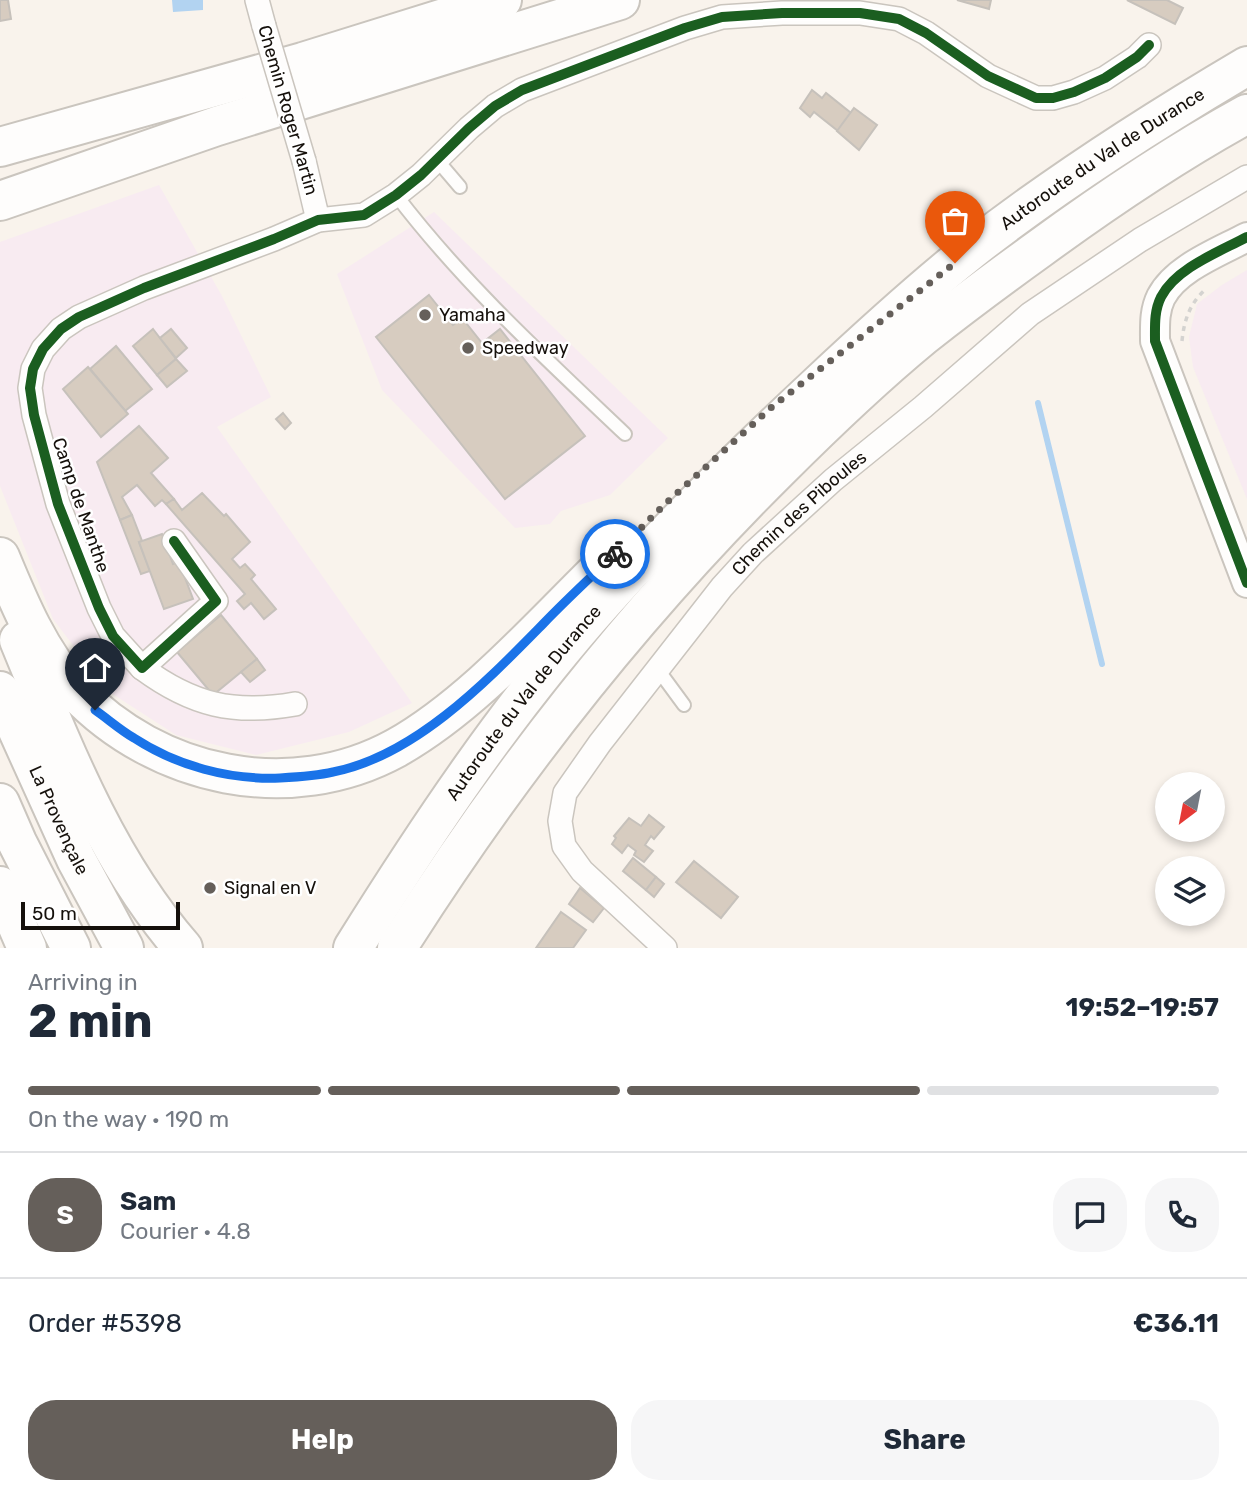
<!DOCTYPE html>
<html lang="en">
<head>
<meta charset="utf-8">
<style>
  :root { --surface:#fff; --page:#f6f6f7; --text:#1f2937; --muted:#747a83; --line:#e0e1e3; --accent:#655f5a }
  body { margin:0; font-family:Rubik,sans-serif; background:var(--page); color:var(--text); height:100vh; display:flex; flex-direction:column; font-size:26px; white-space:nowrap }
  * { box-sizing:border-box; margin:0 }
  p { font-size:23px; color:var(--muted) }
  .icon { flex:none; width:38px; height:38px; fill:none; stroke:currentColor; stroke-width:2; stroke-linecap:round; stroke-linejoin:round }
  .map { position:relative; height:948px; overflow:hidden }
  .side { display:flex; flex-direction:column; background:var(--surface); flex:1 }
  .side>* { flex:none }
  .needle { width:46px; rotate:212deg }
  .buttons { position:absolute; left:1155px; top:772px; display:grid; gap:14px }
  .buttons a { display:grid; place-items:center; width:70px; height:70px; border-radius:50%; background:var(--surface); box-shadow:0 4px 10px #0003; font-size:35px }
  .scale { position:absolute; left:21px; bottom:18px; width:159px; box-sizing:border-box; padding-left:7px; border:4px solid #15100b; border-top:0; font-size:19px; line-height:24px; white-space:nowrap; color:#15100b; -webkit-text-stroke:5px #fff; paint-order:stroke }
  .pin { position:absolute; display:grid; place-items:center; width:60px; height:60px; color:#fff; margin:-72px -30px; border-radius:50% 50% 50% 0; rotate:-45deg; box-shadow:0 0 7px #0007 }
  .pin .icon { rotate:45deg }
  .courier { position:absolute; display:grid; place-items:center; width:70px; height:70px; margin:-35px; border:5px solid #1a73e8; border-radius:50%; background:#fff; color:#222; box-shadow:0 2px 9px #0007 }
  .summary em { font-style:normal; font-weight:700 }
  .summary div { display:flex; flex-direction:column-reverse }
  .summary { display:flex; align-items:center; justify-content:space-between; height:119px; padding:0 28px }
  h1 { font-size:46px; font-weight:700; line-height:52px }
  .bar { display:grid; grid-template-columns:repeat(4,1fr); gap:10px 7px; align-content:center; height:84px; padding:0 28px }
  .bar i { height:9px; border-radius:5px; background:var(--line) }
  .bar .active { background:var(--accent) }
  .bar p { grid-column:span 4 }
  .line { display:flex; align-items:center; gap:18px; padding:0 28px; border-top:2px solid var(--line) }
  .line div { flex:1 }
  .round { display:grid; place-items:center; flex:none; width:74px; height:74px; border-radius:28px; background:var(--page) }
  .primary-button { display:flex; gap:14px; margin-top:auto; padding:14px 28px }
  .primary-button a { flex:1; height:80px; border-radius:28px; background:var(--accent); color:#fff; font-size:28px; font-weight:700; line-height:80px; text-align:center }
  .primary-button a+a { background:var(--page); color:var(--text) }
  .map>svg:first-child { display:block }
</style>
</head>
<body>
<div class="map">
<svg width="1247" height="948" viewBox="0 0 1247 948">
  <rect width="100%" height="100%" fill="#f9f3ec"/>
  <g fill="#f8ebf1">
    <polygon points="159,185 222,296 271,397 217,427 412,703 349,732 256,755 176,735 108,691 53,619 0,486 0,242"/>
    <polygon points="434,212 668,438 610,495 561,511 550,524 515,528 382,390 337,274"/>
    <polygon points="1247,270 1247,499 1193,367 1189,337 1197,304 1222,285"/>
  </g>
  <polygon fill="#b2d3f1" points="172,0 203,0 203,10 173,12"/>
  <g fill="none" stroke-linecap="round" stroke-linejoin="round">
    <polyline stroke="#b2d3f1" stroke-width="6" points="1038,403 1102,664"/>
  </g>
  <g fill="#d7ccc0" stroke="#c6c1bb" stroke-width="2">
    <polygon points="0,0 8,0 11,19 0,21"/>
    <polygon points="957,0 991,0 989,9"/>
    <polygon points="1127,0 1167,0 1183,8 1175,24"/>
    <polygon points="812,90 822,98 826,93 851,113 838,131 814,112 810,117 800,108"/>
    <polygon points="854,108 877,125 859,150 837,131"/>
    <polygon points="429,295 453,325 462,318 482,343 500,329 585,436 505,499 376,337"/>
    <polygon points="153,329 176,359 157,375 133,346"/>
    <polygon points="171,329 187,348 176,358 160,338"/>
    <polygon points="116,346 152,389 125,411 90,369"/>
    <polygon points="176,359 187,371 167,387 157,375"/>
    <polygon points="88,367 128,414 101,437 63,389"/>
    <polygon points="283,413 291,423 285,429 276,419"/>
    <polygon points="139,426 168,458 151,473 174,499 166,504 162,500 155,506 137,485 122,497 132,515 120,520 97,462"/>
    <polygon points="202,493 224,516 226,514 250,542 232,559 240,568 245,564 255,575 251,579 276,609 264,619 251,603 244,609 237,601 245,594 166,504 174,499 182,510"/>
    <polygon points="132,515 142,541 139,542 150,571 141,574 120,520"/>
    <polygon points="162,534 173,564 179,562 193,599 164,609 139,542"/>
    <polygon points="221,615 257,659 213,695 177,652"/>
    <polygon points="257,659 265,670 250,682 241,672"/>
    <polygon points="649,815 664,827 654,839 651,836 645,845 653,851 644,862 634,855 636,851 628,845 622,853 612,844 616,838 614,836 629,818 641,826"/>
    <polygon points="633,858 656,877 646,890 623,871"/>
    <polygon points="694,861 738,897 721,918 676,882"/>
    <polygon points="656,877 664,884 654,897 646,890"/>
    <polygon points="580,888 604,908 593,922 569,904"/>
    <polygon points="561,912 586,930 573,948 536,948"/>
  </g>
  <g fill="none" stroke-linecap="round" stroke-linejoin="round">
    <g stroke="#cac5be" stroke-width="16">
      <g id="service">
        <polyline points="437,160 460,187"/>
        <path d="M396,195C463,283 545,358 625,434"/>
        <polyline points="659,671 684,705"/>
      </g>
    </g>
    <g stroke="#cac5be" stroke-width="26">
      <g id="minor">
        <polyline points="257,0 264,26"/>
        <polyline points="304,161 318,220"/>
        <polyline points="174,541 216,601 142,668 113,636 99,608 58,504 34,415 30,388 33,369 43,349 61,329 79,317 144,288 274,239 318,220 364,215 396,195 421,175 469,128 495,106 522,90 685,28 722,17 782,13 860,13 899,19 926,33 988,76 1036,98 1053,98 1074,92 1105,78 1137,57 1149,45"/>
        <path d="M142,668C192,705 234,715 295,704"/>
        <path id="s1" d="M665,948L582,871L564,846L560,821L565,793L600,743L722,587L753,553L833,480L923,407L1030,314L1140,240L1247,177"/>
      </g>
    </g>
    <g stroke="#cac5be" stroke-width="32">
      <path id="tertiary" d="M1247,237C1219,252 1176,268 1161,297C1154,311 1155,326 1155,341L1247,583"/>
    </g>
    <g stroke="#cac5be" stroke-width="42">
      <g id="trunk">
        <polyline points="0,147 303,62 502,0"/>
        <polyline points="0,201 217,126 620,0"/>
      </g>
    </g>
    <g stroke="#cac5be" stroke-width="42">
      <g id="motorway">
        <path d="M0,557C19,603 40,654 75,691C157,777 290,806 396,748C476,703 548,618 614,555"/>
        <path d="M19,640C63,747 106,860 183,948"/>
        <path id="s2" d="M0,691L76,859L124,948"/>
        <polyline points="0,803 17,842 71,948"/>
        <polyline points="0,886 27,948"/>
        <path id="s3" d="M353,948C428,828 508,708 603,602C671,526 744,454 818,385C868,338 918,292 971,250C1058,182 1152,122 1247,66"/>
        <path d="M397,948C506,776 632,615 777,471C824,424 872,378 923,336C961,306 1000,277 1039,249C1106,200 1174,154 1247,114"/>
      </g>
    </g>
    <path stroke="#d4d3d0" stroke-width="3.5" stroke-dasharray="5 5" stroke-linecap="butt" d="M1182,341C1184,320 1190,303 1206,289"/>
    <use href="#service" stroke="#fefdfc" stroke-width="12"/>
    <use href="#minor" stroke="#fefdfc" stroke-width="23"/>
    <use href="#tertiary" stroke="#fefdfc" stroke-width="28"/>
    <use href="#trunk" stroke="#fefdfc" stroke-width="38"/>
    <use href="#motorway" stroke="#fefdfc" stroke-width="38"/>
    <g stroke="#cac5be" stroke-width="26" stroke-linecap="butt">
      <polyline id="minor-bridge" points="264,26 304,161"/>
    </g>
    <use href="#minor-bridge" stroke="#fefdfc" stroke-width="23"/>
    <g stroke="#fff" stroke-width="15">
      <g id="cycleway">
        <path d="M1247,237C1219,252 1176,268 1161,297C1154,311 1155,326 1155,341L1247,583"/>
        <polyline points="174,541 216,601 142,668 113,636 99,608 58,504 34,415 30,388 33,369 43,349 61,329 79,317 144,288 274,239 318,220 364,215 396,195 421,175 469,128 495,106 522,90 685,28 722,17 782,13 860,13 899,19 926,33 988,76 1036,98 1053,98 1074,92 1105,78 1137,57 1149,45"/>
      </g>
    </g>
    <use href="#cycleway" stroke="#1b5e20" stroke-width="10"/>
  </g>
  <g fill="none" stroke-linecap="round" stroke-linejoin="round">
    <polyline stroke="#655f5a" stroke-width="7" stroke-dasharray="0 12.6" points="615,554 664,505 773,406 955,263"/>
    <path stroke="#1a73e8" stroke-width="9" d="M95,710C108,719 120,730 134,738C177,766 229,780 280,778C298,777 316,776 333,772C415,756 487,681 543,624C566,600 591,577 615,554"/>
  </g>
  <g fill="#655f5a" stroke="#fff" stroke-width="2.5">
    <circle cx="425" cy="315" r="7"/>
    <circle cx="468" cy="348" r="7"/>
    <circle cx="210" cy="888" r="7"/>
  </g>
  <g text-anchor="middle" stroke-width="5" stroke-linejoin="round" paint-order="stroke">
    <g font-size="18" fill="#15100b" stroke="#fff">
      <text transform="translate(288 110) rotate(74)" y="6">Chemin Roger Martin</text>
      <text dy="6" stroke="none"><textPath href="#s3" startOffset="1097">Autoroute du Val de Durance</textPath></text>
      <text transform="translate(81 505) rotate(71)" y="6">Camp de Manthe</text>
      <text dy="6" stroke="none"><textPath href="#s1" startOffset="564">Chemin des Piboules</textPath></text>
      <text dy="6" stroke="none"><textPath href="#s3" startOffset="299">Autoroute du Val de Durance</textPath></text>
      <text dy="6" stroke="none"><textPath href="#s2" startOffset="142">La Provençale</textPath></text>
    </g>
    <g font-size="18" fill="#15100b" stroke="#fff" text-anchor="start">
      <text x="439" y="321">Yamaha</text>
      <text x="482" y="354">Speedway</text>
      <text x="224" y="894">Signal en V</text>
    </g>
  </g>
</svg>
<div class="buttons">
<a><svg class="needle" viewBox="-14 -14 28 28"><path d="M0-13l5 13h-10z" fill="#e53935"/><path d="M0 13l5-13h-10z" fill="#747a83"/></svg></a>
<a><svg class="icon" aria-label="layers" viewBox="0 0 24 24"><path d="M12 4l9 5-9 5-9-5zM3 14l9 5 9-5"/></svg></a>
</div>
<div class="scale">50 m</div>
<div class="pin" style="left:955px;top:263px;background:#ea580c"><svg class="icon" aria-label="bag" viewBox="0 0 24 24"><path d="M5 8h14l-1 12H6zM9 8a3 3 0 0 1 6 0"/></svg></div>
<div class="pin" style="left:95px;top:710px;background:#1f2937"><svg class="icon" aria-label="home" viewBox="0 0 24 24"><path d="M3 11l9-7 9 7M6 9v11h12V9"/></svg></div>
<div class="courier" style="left:615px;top:554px"><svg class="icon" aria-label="bike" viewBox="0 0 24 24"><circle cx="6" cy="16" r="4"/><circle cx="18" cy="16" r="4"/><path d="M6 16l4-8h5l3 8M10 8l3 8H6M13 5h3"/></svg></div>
</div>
<section class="side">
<div class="summary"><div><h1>2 min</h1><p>Arriving in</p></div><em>19:52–19:57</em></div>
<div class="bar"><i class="active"></i><i class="active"></i><i class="active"></i><i></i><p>On the way · 190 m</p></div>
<div class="line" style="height:126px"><b class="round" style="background:var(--accent);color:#fff">S</b><div><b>Sam</b><p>Courier · 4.8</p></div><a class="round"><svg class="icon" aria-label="chat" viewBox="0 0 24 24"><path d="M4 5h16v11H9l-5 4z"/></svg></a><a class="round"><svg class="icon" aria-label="phone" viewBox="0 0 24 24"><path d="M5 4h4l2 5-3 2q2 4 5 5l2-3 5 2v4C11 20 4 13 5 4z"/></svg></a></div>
<div class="line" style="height:91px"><div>Order #5398</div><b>€36.11</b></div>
<div class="primary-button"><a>Help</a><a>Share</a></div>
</section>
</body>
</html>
